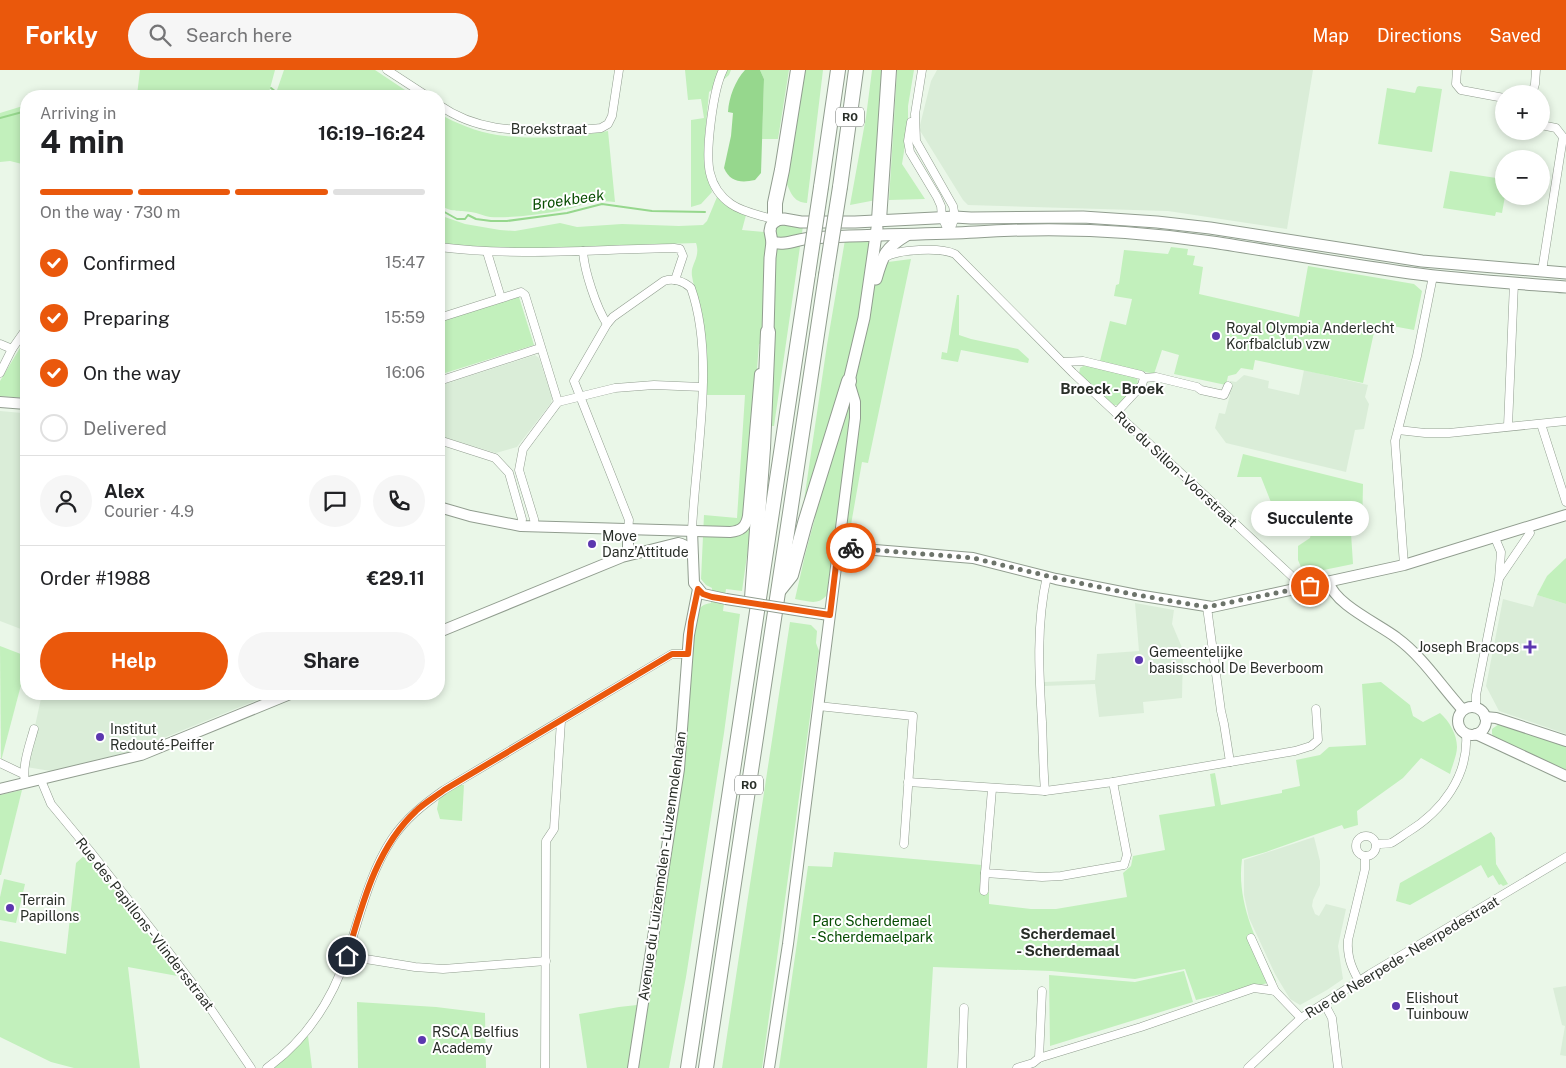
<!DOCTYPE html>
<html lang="en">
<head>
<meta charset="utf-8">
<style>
  :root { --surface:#fff; --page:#f6f6f6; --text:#202124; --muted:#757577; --line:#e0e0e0; --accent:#ea580c }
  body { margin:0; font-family:"Public Sans",sans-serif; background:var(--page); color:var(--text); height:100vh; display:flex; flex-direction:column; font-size:19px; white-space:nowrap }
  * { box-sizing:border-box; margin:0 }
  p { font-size:16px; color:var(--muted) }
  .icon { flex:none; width:28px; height:28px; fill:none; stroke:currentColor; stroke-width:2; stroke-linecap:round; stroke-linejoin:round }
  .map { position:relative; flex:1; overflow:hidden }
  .side { position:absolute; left:20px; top:20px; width:425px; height:610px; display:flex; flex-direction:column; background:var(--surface); border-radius:20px; box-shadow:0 2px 8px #0003 }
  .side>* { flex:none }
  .buttons { position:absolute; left:1495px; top:15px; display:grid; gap:10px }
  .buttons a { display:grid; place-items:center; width:55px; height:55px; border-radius:50%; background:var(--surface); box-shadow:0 2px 8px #0003; font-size:25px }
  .pin { position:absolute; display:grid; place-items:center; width:42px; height:42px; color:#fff; margin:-21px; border:2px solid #fff; border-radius:50%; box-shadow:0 1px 5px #0007 }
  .courier { position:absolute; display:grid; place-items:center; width:50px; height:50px; margin:-25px; border:4px solid #ea580c; border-radius:50%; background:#fff; color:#222; box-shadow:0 1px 6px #0007 }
  .bubble { position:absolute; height:35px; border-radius:18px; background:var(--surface); box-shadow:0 2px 8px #0003; font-size:16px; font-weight:700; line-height:35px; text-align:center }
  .head em { font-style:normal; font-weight:700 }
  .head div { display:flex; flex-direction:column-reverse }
  .head { display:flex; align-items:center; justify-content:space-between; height:85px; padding:0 20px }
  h1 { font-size:32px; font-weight:700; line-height:38px }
  .bar { display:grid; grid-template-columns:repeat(4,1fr); gap:8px 5px; align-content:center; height:60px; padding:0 20px }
  .bar i { height:6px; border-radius:4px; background:var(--line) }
  .bar .selected { background:var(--accent) }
  .bar p { grid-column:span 4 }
  .line { display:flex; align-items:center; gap:12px; padding:0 20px; border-top:1px solid var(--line) }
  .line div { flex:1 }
  .round { display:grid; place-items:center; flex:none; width:52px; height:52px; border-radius:26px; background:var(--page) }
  ol { padding:0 20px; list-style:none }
  li { display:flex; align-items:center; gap:15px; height:55px }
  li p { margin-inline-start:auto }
  li .icon { padding:5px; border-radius:50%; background:var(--accent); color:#fff; stroke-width:4 }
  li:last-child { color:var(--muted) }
  li i { width:28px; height:28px; border:2px solid var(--line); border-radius:50% }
  .primary-button { display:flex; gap:10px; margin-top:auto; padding:10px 20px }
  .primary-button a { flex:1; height:58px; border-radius:30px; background:var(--accent); color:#fff; font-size:20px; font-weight:700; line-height:58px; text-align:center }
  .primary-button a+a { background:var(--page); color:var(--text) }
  header { display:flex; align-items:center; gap:30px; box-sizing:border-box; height:70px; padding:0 25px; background:var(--accent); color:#fff }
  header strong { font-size:24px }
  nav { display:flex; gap:28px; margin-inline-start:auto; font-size:18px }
  .search { width:350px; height:45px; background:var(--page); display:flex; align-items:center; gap:12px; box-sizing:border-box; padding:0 18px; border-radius:28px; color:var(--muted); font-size:19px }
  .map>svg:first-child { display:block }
</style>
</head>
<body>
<header>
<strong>Forkly</strong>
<div class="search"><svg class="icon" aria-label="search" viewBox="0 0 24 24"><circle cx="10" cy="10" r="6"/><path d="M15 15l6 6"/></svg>Search here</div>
<nav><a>Map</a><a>Directions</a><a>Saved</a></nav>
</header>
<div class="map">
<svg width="1566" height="998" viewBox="0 0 1566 998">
  <rect width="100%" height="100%" fill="#eaf7e8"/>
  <g fill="#daedd8">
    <polygon points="937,0 1313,0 1287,159 1168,141 968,135 963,130 919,59 931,11"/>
    <polygon points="535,285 539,288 552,327 551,333 517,377 496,383 443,367 441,365 439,357 439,316"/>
    <polygon points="1304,300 1368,315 1365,327 1369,334 1364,359 1355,360 1346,402 1226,373 1215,358 1219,343 1225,344 1230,325 1227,324 1230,311 1236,312 1244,305 1269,311 1268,318 1299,325"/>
    <polygon points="0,341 22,343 20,369 26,371 26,561 0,551"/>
    <polygon points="1537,525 1566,534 1566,664 1499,641 1486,616 1503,529 1533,537"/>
    <polygon points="1135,533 1174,540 1172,554 1183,580 1182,628 1143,632 1144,643 1099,647 1095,614 1044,616 1044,612 1095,610 1097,584 1139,581"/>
    <polygon points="42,624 272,624 129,682 51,701 26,697"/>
    <polygon points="1314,767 1320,791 1320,815 1313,830 1312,836 1315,844 1319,846 1326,834 1346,839 1338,876 1343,909 1327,920 1300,935 1290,929 1275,904 1249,848 1244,825 1244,790"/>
    <polygon points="1566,916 1566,986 1560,985 1565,956 1562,955 1553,918"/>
  </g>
  <g fill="#c2f0bc">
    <polygon points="140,0 275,0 268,26 55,26 70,21 137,25"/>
    <polygon points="284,0 375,0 414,26 275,26"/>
    <polygon points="685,0 731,0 729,5 709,22 704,77 705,100 712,122 701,134 691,137 691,50 704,48 701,29 688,30"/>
    <polygon points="760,0 789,0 778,69 762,69 764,9"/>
    <path d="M803,0H823L807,133C793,132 791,123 786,112Z"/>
    <polygon points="872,0 884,0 876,130 850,135 866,47"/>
    <polygon points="897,0 914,0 908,36 908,57 902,94 925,129 889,130"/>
    <polygon points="1419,16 1442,19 1432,82 1378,74 1387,18 1415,23 1417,17"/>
    <polygon points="26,35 26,95 10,91 0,92 0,43"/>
    <path d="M439,44C456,53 477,62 497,65C532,70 573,67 608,61L615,132C591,129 581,137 559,141C537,145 512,148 490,147C484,146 478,143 471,142C458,140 451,143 439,134Z"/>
    <polygon points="1450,101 1503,109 1502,116 1504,116 1505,126 1502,143 1496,142 1495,146 1443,138"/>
    <path d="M717,127L729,137L746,145L742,160L765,162L785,153L803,156L774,356H770L772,275L759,274L745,446L751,457L742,521L726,519L723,541L740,544L724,663L686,907L669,998H587L579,944L619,937L646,934L688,636L696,544C700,537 703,534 711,533L712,518L706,515L701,509L704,445L737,448L745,325H705C708,294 707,263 699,233C697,224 693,215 692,206C690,194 701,188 696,173L519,179L472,178L439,173V145L465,154L500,160L515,161L560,153L577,157L622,154L679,156L703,155L707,151Z"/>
    <path d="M865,169L870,171L882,207L888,192L911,189L868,393L862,392L849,466H835L827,525C818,536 808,531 795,529L805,485L815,448L802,444L827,275L845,170Z"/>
    <polygon points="1171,177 1188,179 1187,185 1195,186 1193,195 1203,197 1199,224 1299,247 1308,196 1414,214 1422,221 1414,260 1376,253 1363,313 1255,290 1253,300 1241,298 1236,304 1228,306 1226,315 1174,304 1179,285 1162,280 1154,304 1100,291 1110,251 1126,255 1132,229 1114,226 1116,215 1119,214 1124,180 1168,184"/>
    <polygon points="957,225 959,225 959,265 971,269 1018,279 1029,289 1028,293 961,280 958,292 941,289 942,282 947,283"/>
    <polygon points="519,227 534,275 439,305 439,251"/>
    <polygon points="26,268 26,328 0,326 0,311"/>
    <polygon points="1085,295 1137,307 1138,314 1119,335 1114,335 1079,304 1080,298"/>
    <polygon points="1243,384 1363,414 1362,462 1351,463 1353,494 1304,504 1298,490 1298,476 1310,468 1311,463 1280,455 1261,407 1237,407"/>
    <polygon points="1566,488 1566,534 1537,525 1547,506"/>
    <polygon points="790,552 811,555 817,561 816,573 819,581 762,998 722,998"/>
    <polygon points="0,576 26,586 26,596 1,691"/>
    <path d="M1381,612L1410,635L1413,646L1423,652L1440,643C1449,651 1457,664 1457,677C1457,685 1452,696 1450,704L1421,688L1403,708L1357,741L1358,755L1344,759L1342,755L1266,782L1242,789C1236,832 1257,873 1276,911L1196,930L1185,899L1135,909L1051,901L933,897L927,998H779L808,796L832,797L834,782L982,795L980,821L989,822V834L1031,839H1056L1127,827L1123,803L1131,796L1133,786L1165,780L1159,745L1215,736L1210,704L1215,703L1221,735L1282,723V720L1300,716L1296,690L1320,685L1329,677L1366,675L1362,614Z"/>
    <polygon points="1499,654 1566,677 1566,700 1495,668 1492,664 1492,659"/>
    <polygon points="460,715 464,715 462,751 440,749 437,739 439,728"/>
    <polygon points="22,720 1,805 0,805 0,725"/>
    <polygon points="1491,762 1495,768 1496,794 1508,814 1503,816 1501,814 1499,815 1493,805 1488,808 1481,795 1410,835 1396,831 1400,813"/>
    <polygon points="86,784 183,907 128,897 140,998 74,998 51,992 0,967 0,871 66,884 76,793"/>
    <polygon points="4,809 25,814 16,853 0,850 0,827"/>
    <polygon points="1184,901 1193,932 1050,976 1049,905 1135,912"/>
    <polygon points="357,932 436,937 485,943 486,998 358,998"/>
    <polygon points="308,966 312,998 273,998 288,985 306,967"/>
  </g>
  <path fill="#96d78d" d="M745,0H760L764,9L761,103L755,110C741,113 730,112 724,98L731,66L733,43L728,42C729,27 735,11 745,0Z"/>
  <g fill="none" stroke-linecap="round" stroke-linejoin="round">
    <g stroke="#96d78d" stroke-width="2">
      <polyline points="271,18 281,26"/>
      <polyline points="76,26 83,25 84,26"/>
      <polyline points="0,48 26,41"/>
      <polyline points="439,139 457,149 465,149 468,145 476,149 491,151 507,151 567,143 602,134 652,141 705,142"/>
    </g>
    <g stroke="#919d8f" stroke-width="9">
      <g id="street">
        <polyline points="387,0 427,26"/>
        <path d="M723,0C713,20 705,82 710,103C713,116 721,127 731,134C744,143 761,145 775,150"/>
        <polyline points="922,0 915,44 916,71 953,136 955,147 949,163"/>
        <polyline points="1457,0 1456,14 1461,20 1504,28"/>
        <polyline points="1532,24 1535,14 1536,0"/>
        <path d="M439,35C476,61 515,61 558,60C573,59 588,60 601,58L608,54L612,46L619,0"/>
        <polyline points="911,52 908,71 910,82 937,127 941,136 942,147 949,163"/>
        <polyline points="1541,55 1556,58 1563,67 1542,201"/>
        <path d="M439,177C517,187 596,179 674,178L680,179L683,186L675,210"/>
        <path d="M583,181C584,200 596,237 607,254"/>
        <polyline points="487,182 501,228"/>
        <path d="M884,188C898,179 940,177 955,184L1073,303L1296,510L1298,519"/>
        <polyline points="439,248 521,222 525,225 558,332 523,379 519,400 534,449 535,457"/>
        <polyline points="0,274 12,279"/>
        <polyline points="1063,292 1083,291 1141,305 1144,308 1142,315 1116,343"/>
        <polyline points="0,303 12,279 26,259"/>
        <polyline points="1144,308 1156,307 1197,317 1201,320 1224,325 1228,316"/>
        <polyline points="439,311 540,278"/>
        <polyline points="558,332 615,318 654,315 702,317"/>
        <polyline points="1541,354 1566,432"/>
        <polyline points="1508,356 1514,213"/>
        <polyline points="1398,360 1425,363 1449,363 1566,351"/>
        <polyline points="439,370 495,388 509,403 522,449 521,456"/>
        <path d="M628,460L629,450L574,311L607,254L613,247L664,211C673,208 684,211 691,218C716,289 695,386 692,461"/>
        <polyline points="1404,495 1395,371 1417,286 1433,206"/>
        <polyline points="1500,507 1530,463 1528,458"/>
        <polyline points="1207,537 1221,641 1224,654 1230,692"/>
        <polyline points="818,636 913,646 904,774"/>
        <polyline points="1476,638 1476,625 1499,509 1501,482 1495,468"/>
        <polyline points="0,693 23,704"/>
        <polyline points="41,710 51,734 90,781 155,864 202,926 251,998"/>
        <polyline points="908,712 1045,721 1113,712 1295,681 1311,676 1318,670 1316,639"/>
        <path d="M25,713C22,695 29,677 34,659"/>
        <polyline points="992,719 985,803 1042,807 1061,806 1124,795 1127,785 1113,712"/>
        <path d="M1045,721C1043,698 1043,675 1042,652C1039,604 1036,554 1047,506"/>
        <circle cx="1366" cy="776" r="10"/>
        <path d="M1376,774C1381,774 1387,774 1391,773C1397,770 1403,765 1408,762C1442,741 1469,706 1466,664"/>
        <polyline points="984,821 985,803"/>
        <polyline points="1251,868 1275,921"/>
        <polyline points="347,886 415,897 443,899 546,891"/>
        <path d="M1359,911C1351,897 1347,886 1348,870L1365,799V786"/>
        <polyline points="1324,933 1332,948 1338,998"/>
        <polyline points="1039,988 1042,921"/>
        <path d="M267,998C306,970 332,930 347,885C360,846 369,804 392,769C406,748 424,734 444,720L667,587L672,584H688"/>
        <polyline points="545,998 546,771 554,759 561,651"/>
        <polyline points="962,998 964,938"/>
        <polyline points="1017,998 1033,993 1039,988 1141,957 1254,918 1275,921 1301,948"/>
        <polyline points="1248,998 1301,948 1370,904 1566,787"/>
      </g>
    </g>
    <g stroke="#919d8f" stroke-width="12">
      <g id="secondary">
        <polyline points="0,332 26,334"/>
        <path d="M439,437L470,446L521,456L730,462C741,461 746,457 748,446L760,304"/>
        <polyline points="628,460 628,477 632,484"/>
        <polyline points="692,461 694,513 703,524 726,529"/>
        <polyline points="838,477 973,488 1056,509 1137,525 1212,537 1404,495 1566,445"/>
        <path d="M1329,512C1334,534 1379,554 1397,568C1423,587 1441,616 1463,640"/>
        <polyline points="808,542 829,545"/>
        <path d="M439,562L622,487L678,473C687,475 690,479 693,487"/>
        <circle cx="1472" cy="651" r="14"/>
        <polyline points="1485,647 1496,648 1566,671"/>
        <polyline points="1476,664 1566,706"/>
        <polyline points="0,719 141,685 290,624"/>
        <polyline points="633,998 679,699 689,565 698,519"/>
        <polyline points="769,998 788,874 855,348 855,332 849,312"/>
      </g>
    </g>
    <g stroke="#919d8f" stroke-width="13">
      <g id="primary">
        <path d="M772,172C786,176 797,169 811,168C866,164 921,165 976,162C1054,157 1134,160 1212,172C1278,182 1344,194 1410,203C1462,210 1514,213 1566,217"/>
        <path d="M876,209C883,185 885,178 907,165"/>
        <polyline points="768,262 770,188 772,172 770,161 771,156 775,150 784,149 801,152 855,152 955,147 971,148 1083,147 1157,152 1210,158 1422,191 1566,203"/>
        <polyline points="849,311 864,248 877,158"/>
      </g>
    </g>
    <g stroke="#919d8f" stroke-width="16">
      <g id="highway">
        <polyline points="821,117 838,0"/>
        <polyline points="840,117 856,0"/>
        <polyline points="775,150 775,133 782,100 798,0"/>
        <polyline points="879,150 889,0"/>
        <polyline points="779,520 791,505 805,453 849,311"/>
        <polyline points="752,528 763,378 768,262"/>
        <polyline points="688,998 808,204"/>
        <polyline points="706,998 826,205"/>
      </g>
    </g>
    <use href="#street" stroke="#fff" stroke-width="8"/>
    <use href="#secondary" stroke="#fff" stroke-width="10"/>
    <use href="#primary" stroke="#fff" stroke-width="11"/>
    <use href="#highway" stroke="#fff" stroke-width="14"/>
    <g stroke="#919d8f" stroke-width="12" stroke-linecap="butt">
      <polyline id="secondary-bridge" points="726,529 808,542"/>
    </g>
    <g stroke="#919d8f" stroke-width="16" stroke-linecap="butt">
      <g id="highway-bridge">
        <polyline points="808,204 821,117"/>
        <polyline points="826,205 840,117"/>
      </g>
    </g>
    <use href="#secondary-bridge" stroke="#fff" stroke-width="10"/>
    <use href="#highway-bridge" stroke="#fff" stroke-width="14"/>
  </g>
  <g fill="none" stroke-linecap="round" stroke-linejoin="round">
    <polyline stroke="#6d746b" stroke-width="5" stroke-dasharray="0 9" points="851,478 973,488 1056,508 1137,525 1207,537 1310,516"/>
    <path stroke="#ea580c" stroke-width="6" d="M347,886C362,835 376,778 416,741C424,733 435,727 444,720L667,587L672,584H688L691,552L698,519L703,524L712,527L830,545L838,478H851"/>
  </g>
  <g fill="#5c37af" stroke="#fff" stroke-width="2">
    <circle cx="1216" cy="266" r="5"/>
    <circle cx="592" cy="474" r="5"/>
    <path d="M1527.5 569.5h5v5h5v5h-5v5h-5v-5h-5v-5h5z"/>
    <circle cx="1139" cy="590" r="5"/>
    <circle cx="100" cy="667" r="5"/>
    <circle cx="10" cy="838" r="5"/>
    <circle cx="1396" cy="936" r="5"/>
    <circle cx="422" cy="970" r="5"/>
  </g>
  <g text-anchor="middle" stroke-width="4" stroke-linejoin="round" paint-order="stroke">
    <g fill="#fff" stroke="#696d68" stroke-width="1">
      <rect x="836" y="37.5" width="28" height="19" rx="4"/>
      <rect x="735" y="705.5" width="28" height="19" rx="4"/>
    </g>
    <g font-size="12" font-weight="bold" fill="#292e28">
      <text x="850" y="51">R0</text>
      <text x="749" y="719">R0</text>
    </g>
    <g font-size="14" fill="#292e28" stroke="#fff">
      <text x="549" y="64">Broekstraat</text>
      <text transform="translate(1176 399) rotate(43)" y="5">Rue du Sillon - Voorstraat</text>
      <text transform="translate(662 796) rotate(-82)" y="5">Avenue du Luizenmolen - Luizenmolenlaan</text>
      <text transform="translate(145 854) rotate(52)" y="5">Rue des Papillons - Vlindersstraat</text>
      <text transform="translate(1402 887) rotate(-31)" y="5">Rue de Neerpede - Neerpedestraat</text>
    </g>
    <g font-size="14" fill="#292e28" stroke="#fff" text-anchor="start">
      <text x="1226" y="263">Royal Olympia Anderlecht<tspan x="1226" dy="16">Korfbalclub vzw</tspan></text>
      <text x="602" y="471">Move<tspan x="602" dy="16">Danz’Attitude</tspan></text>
      <text x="1519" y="582" text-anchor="end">Joseph Bracops</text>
      <text x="1149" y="587">Gemeentelijke<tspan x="1149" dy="16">basisschool De Beverboom</tspan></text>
      <text x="110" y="664">Institut<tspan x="110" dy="16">Redouté-Peiffer</tspan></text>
      <text x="20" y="835">Terrain<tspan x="20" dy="16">Papillons</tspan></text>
      <text x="1406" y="933">Elishout<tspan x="1406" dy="16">Tuinbouw</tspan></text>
      <text x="432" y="967">RSCA Belfius<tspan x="432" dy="16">Academy</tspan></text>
    </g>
    <g font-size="14" fill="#044a00" stroke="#fff">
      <text x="872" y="856">Parc Scherdemael<tspan x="872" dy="16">- Scherdemaelpark</tspan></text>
    </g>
    <g font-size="15" font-style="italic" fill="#0a4e03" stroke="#fff">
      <text transform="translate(568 130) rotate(-8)" y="5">Broekbeek</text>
    </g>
    <g font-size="15" font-weight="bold" fill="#292e28" stroke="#fff">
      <text x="1112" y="324">Broeck - Broek</text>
      <text x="1068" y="869">Scherdemael<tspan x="1068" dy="17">- Scherdemaal</tspan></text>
    </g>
  </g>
</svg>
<div class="buttons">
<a>+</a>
<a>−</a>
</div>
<div class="pin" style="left:1310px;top:516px;background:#ea580c"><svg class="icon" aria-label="bag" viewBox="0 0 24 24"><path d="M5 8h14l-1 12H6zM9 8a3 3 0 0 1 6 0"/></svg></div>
<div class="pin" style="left:347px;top:886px;background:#1f2937"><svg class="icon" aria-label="home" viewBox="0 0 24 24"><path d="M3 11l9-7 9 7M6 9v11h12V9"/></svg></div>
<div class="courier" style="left:851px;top:478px"><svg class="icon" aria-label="bike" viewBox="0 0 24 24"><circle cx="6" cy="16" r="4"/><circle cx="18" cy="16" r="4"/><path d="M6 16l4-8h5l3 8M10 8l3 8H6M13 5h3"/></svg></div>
<div class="bubble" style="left:1251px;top:431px;width:118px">Succulente</div>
<section class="side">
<div class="head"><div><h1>4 min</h1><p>Arriving in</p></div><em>16:19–16:24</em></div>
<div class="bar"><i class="selected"></i><i class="selected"></i><i class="selected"></i><i></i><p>On the way · 730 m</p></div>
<ol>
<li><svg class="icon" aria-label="check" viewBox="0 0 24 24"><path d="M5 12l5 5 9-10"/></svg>Confirmed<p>15:47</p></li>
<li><svg class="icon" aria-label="check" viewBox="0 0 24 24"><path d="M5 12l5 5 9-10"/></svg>Preparing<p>15:59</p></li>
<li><svg class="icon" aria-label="check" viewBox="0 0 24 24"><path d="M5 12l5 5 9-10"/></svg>On the way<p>16:06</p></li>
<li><i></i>Delivered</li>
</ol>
<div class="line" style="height:90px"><a class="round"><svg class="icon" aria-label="person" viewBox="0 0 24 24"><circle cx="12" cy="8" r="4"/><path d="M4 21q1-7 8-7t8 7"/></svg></a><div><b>Alex</b><p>Courier · 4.9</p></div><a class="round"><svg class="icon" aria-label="chat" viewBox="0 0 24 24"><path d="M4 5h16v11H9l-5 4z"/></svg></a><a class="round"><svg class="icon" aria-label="phone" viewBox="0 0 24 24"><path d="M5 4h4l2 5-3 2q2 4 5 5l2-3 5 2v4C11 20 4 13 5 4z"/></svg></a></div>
<div class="line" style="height:65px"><div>Order #1988</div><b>€29.11</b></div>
<div class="primary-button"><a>Help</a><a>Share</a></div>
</section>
</div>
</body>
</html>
